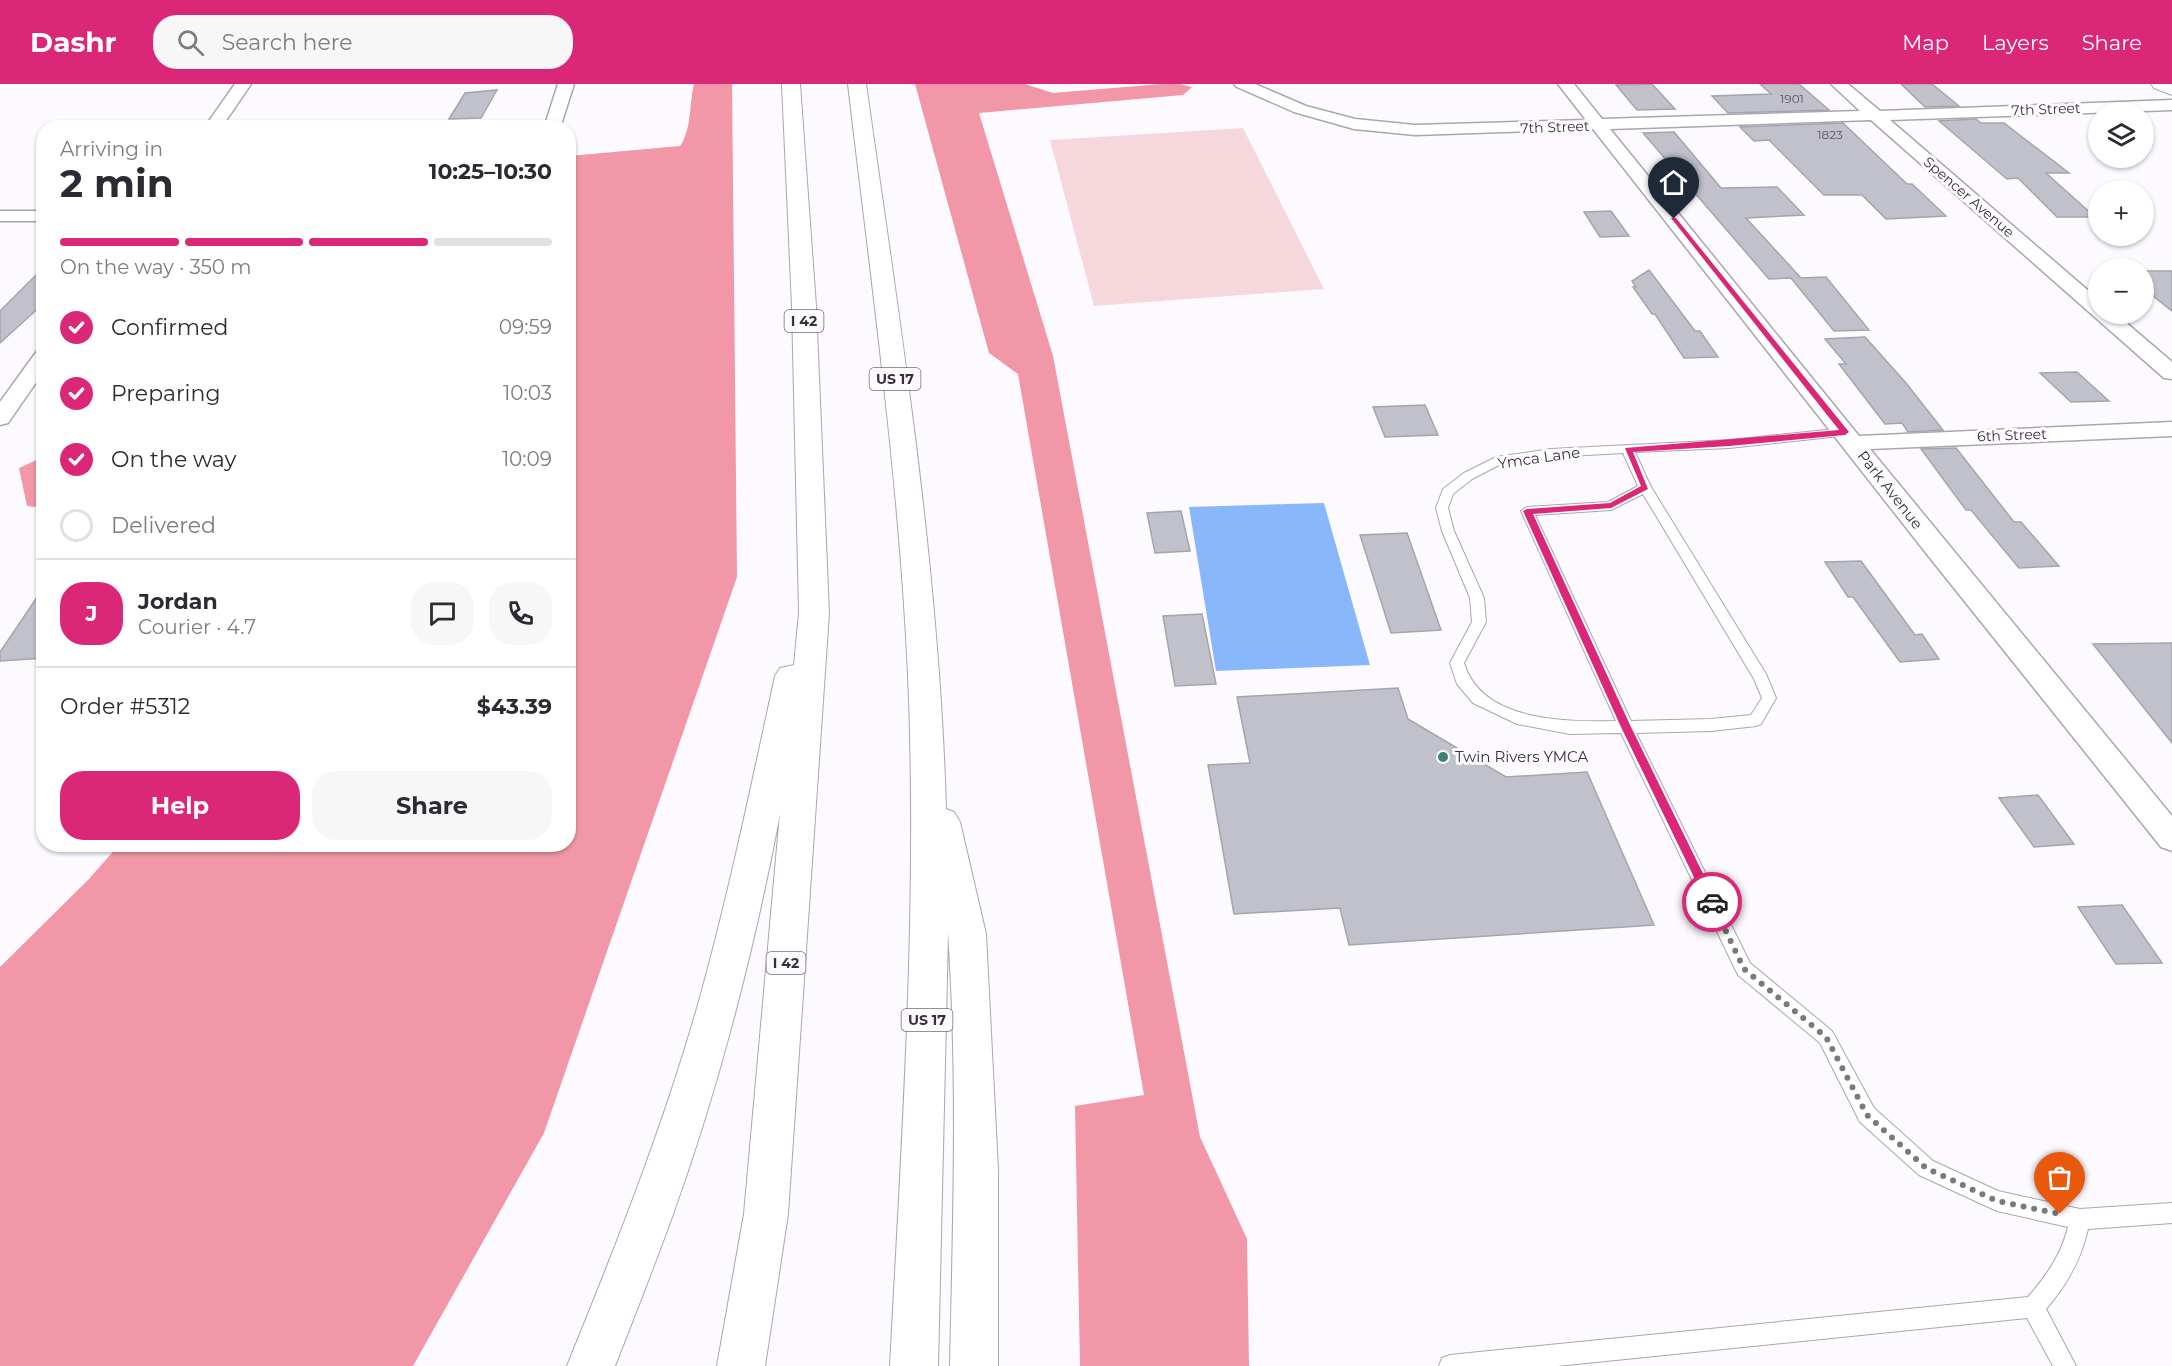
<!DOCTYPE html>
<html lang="en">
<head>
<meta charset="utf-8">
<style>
  :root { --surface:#fff; --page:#f7f7f7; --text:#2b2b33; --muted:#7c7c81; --line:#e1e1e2; --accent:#db2777 }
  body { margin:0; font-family:Montserrat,sans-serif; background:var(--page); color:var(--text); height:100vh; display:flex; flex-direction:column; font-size:22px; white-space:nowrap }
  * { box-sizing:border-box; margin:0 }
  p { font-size:20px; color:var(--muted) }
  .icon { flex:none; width:33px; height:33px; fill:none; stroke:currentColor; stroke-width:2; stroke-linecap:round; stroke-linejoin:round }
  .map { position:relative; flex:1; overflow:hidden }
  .side { position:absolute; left:36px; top:36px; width:540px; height:732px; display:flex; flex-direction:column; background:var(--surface); border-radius:24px; box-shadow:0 2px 4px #0004 }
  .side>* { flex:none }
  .buttons { position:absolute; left:2088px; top:18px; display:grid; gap:12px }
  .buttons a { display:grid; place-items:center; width:66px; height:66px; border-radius:50%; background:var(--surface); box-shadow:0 2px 4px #0004; font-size:30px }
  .pin { position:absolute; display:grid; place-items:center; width:51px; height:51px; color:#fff; margin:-62px -26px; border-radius:50% 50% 50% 0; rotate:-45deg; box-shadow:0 0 6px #0007 }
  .pin .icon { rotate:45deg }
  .courier { position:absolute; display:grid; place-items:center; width:60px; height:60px; margin:-30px; border:4px solid #db2777; border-radius:50%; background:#fff; color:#222; box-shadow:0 2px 8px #0007 }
  .headline em { font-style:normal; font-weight:700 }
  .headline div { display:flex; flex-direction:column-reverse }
  .headline { display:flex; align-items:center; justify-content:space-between; height:102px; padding:0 24px }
  h1 { font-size:39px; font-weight:700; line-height:45px }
  .bar { display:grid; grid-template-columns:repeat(4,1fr); gap:9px 6px; align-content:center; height:72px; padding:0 24px }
  .bar i { height:8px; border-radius:4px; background:var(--line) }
  .bar .on { background:var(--accent) }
  .bar p { grid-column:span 4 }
  .line { display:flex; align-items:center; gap:15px; padding:0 24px; border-top:2px solid var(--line) }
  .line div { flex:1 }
  .round { display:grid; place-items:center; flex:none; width:63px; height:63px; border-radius:24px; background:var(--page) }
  ol { padding:0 24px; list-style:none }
  li { display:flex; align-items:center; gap:18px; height:66px }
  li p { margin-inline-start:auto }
  li .icon { padding:6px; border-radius:50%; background:var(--accent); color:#fff; stroke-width:4 }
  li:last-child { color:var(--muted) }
  li i { width:33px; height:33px; border:3px solid var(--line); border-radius:50% }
  .primary-button { display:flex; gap:12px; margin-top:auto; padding:12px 24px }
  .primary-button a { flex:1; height:69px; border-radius:24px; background:var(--accent); color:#fff; font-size:24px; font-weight:700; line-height:69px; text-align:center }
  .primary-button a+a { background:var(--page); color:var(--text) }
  header { display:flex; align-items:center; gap:36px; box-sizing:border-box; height:84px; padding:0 30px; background:var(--accent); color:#fff }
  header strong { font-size:28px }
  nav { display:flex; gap:33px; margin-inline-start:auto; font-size:21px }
  .search { width:420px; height:54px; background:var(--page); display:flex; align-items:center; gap:15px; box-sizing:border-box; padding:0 21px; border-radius:24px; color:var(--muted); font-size:22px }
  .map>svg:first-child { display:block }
</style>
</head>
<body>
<header>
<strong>Dashr</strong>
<div class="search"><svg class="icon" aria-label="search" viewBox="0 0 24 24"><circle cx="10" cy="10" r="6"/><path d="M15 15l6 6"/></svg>Search here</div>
<nav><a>Map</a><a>Layers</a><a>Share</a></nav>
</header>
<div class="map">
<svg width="2172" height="1282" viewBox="0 0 2172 1282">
  <rect width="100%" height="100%" fill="#fcfafe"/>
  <polygon fill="#f6d8dc" points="1243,44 1324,205 1094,222 1050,56"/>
  <g fill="#f197a8">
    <path d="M694,0H732L737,493L544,1049L413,1282H0V883L88,796L119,761L568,760L569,72L680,62C692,45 689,20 694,0Z"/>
    <polygon points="915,0 1025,0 1053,9 1162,0 1179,0 1192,3 1183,11 979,29 1053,272 1200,1053 1247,1155 1249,1282 1080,1282 1075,1022 1144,1011 1018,290 989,269"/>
    <polygon points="43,373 43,424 27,422 19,384"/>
  </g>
  <polygon fill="#89b7fb" points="1324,419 1370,581 1216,587 1189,423"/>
  <g fill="#c1c1cc" stroke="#a4a5af" stroke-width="1.5">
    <polygon points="1652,0 1675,25 1637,26 1616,1"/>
    <polygon points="1760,0 1799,0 1829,26 1728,29 1712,12 1771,10"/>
    <polygon points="1901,0 1932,0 1959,22 1925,23"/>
    <polygon points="497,6 481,34 449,35 465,9"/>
    <polygon points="1976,35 1981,39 2004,39 2069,89 2046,89 2095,133 2057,133 2018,94 2007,95 1939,37"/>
    <polygon points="1843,39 1907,100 1912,100 1946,132 1886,135 1862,111 1824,111 1769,56 1754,57 1740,43"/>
    <polygon points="1674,48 1721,104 1777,103 1804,131 1746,134 1801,194 1826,193 1869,246 1834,247 1791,194 1769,195 1643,49"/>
    <polygon points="1611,127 1629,152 1600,153 1584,128"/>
    <polygon points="44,183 44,219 0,259 0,227"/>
    <polygon points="1649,186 1695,247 1700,247 1718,273 1684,274 1655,230 1652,230 1633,203 1636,203 1632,197"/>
    <polygon points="2144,187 2172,187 2172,227 2144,205"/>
    <polygon points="1865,253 1906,299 1943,346 1908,348 1902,339 1885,340 1839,280 1846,280 1825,255"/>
    <polygon points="2077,288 2109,317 2071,318 2040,289"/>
    <polygon points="1425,321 1438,351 1385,353 1373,323"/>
    <polygon points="1956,364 2014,438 2021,438 2059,482 2019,484 1971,426 1966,426 1921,365"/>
    <polygon points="1181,427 1190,467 1155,469 1147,429"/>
    <polygon points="1407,449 1441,546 1391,549 1360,451"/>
    <polygon points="1861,477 1915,551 1922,550 1939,575 1900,578 1853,513 1848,513 1825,478"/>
    <polygon points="44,503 44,574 0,577 0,568"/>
    <polygon points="1202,530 1216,600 1175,602 1163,532"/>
    <polygon points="2172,559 2172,659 2093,560"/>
    <polygon points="1398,604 1408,635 1506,693 1587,688 1654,841 1349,861 1340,824 1234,830 1208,681 1250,679 1237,613"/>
    <polygon points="2038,711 2074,760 2034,763 1999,714"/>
    <polygon points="2122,821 2162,879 2116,880 2078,823"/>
  </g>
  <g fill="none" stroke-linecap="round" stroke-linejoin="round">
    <g stroke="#aba5af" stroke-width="2">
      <path id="service" d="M1845,344L1849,345V351L1729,364L1635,368L1651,403L1766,590L1776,614L1761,640L1756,642L1711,647L1636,649L1750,879L1832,947L1874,1024L1933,1077L1998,1107L2080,1125L2172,1119V1139L2088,1145C2081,1176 2067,1201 2046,1225L2076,1282H2053L2027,1234L1557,1282H1439L1442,1274L1450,1271L2028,1213C2047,1191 2061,1171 2068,1143L1997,1127L1919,1091L1860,1038L1820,959L1738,891L1621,649L1570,650L1517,640L1473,619L1457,600L1450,579L1472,538L1470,514L1442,447L1436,424L1443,405L1464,389L1496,373L1551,365L1729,356ZM1623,369L1638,402L1608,418L1527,423L1521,427L1616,637C1565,638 1482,638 1464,579L1486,538L1484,514L1454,447L1448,424L1453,410L1472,395L1503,379L1551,373ZM1643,410L1754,595L1762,614L1751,631L1711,635L1631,637L1535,431L1611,426Z"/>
    </g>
    <g stroke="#aba5af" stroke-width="3">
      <g id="minor">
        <polygon points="235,0 251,0 221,44 204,44"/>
        <polygon points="558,0 574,0 560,44 544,44"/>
        <polygon points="1234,0 1255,0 1306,22 1355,35 1415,41 1586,36 1558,0 1574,0 1602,35 1860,27 1831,0 1848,0 1880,27 2172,16 2172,26 1890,36 2098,215 2098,230 2116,230 2172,278 2172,295 2164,294 1871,36 1610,45 1859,352 2172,338 2172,352 1870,365 2172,732 2172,767 2161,763 1926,469 1593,45 1415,51 1354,45 1294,28 1237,3"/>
        <rect x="0" y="127" width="44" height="10"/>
        <polygon points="44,265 44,287 8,339 0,341 0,318 37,267"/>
      </g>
    </g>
    <g stroke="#aba5af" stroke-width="2">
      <polygon id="tertiary" points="2151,0 2172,0 2172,11 2154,4"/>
    </g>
    <g stroke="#aba5af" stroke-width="2">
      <g id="motorway">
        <path d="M782,0H800L816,222L829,529L788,1130L765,1282H717L744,1130L780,730C754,866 719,1003 672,1133C654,1183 634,1233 615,1282H567C615,1164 662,1046 697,924C728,814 751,703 775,592L780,584L794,581L799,529L792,222Z"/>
        <path d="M848,0H866C900,241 939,481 946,725L954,728L960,738L986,850L998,1086V1282H950C953,1138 958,993 948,849L938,1282H890C902,1052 918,822 908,591C899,393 871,197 848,0Z"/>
      </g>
    </g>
    <use href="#service" fill="#fff" fill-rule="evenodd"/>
    <use href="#minor" fill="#fff" fill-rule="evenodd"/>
    <use href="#tertiary" fill="#fff" fill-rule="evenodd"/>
    <use href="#motorway" fill="#fff" fill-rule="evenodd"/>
  </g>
  <polygon fill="#db2777" points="1671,134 1676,134 1849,348 1845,351 1729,362 1633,368 1648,405 1611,424 1533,430 1631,643 1717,818 1712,823 1708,822 1621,643 1523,427 1527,425 1610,419 1641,402 1625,364 1839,346"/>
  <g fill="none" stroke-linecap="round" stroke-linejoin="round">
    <polyline stroke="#7b797d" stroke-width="6" stroke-dasharray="0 10.8" points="1712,818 1744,885 1826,953 1867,1031 1926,1084 1997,1117 2060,1130"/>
  </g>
  <circle fill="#3f8172" stroke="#fcfafe" stroke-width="2" cx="1443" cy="673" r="6"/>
  <g text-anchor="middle" stroke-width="6" stroke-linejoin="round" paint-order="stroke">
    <g font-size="12" fill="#59565c">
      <text x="1792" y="19">1901</text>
      <text x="1830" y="55">1823</text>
    </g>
    <g font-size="14" fill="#363337" stroke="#fcfafe">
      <text transform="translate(2046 25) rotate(-2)" y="5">7th Street</text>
      <text transform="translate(1555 43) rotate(-2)" y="5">7th Street</text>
      <text transform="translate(1969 113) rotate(41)" y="5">Spencer Avenue</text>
      <text transform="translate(2012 351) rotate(-2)" y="5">6th Street</text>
    </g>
    <g fill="#fcfafe" stroke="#716f73" stroke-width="1.5">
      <rect x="784.5" y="226" width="39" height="22" rx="4.5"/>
      <rect x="869.5" y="284" width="51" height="22" rx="4.5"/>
      <rect x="766.5" y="868" width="39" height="22" rx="4.5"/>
      <rect x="901.5" y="925" width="51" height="22" rx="4.5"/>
    </g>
    <g font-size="14" font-weight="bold" fill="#363337">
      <text x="804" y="242">I 42</text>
      <text x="895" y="300">US 17</text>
      <text x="786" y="884">I 42</text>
      <text x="927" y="941">US 17</text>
    </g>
    <g font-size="15" fill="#363337" stroke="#fcfafe">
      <text transform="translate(1539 374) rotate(-8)" y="5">Ymca Lane</text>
      <text transform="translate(1890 406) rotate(52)" y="5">Park Avenue</text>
    </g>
    <g font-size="15" fill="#363337" stroke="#fcfafe" text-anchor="start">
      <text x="1455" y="678">Twin Rivers YMCA</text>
    </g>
  </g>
</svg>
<div class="buttons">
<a><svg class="icon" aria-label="layers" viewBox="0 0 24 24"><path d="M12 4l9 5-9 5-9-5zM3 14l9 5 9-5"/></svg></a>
<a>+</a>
<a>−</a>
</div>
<div class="pin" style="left:2060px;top:1130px;background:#ea580c"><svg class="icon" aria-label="bag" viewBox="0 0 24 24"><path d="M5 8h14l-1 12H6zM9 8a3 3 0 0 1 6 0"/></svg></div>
<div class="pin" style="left:1674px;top:135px;background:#1f2937"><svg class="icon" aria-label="home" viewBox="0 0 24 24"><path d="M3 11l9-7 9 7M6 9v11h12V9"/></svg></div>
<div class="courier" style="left:1712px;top:818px"><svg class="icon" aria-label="car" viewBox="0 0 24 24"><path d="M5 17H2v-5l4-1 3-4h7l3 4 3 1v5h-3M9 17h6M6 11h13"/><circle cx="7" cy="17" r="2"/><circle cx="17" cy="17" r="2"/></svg></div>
<section class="side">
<div class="headline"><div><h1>2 min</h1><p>Arriving in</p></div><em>10:25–10:30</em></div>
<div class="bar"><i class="on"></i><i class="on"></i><i class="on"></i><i></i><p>On the way · 350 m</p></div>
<ol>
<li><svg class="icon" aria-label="check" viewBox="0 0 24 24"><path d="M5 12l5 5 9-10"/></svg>Confirmed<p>09:59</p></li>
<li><svg class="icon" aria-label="check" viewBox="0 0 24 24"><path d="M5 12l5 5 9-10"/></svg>Preparing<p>10:03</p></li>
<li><svg class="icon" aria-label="check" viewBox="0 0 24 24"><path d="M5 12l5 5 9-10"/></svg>On the way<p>10:09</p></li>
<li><i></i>Delivered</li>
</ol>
<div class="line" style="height:108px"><b class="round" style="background:var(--accent);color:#fff">J</b><div><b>Jordan</b><p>Courier · 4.7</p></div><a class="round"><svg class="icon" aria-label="chat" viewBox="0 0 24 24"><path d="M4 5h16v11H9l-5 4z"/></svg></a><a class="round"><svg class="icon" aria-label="phone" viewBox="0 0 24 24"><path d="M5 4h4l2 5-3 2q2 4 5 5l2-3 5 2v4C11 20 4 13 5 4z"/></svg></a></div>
<div class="line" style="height:78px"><div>Order #5312</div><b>$43.39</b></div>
<div class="primary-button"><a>Help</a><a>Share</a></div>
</section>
</div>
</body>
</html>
